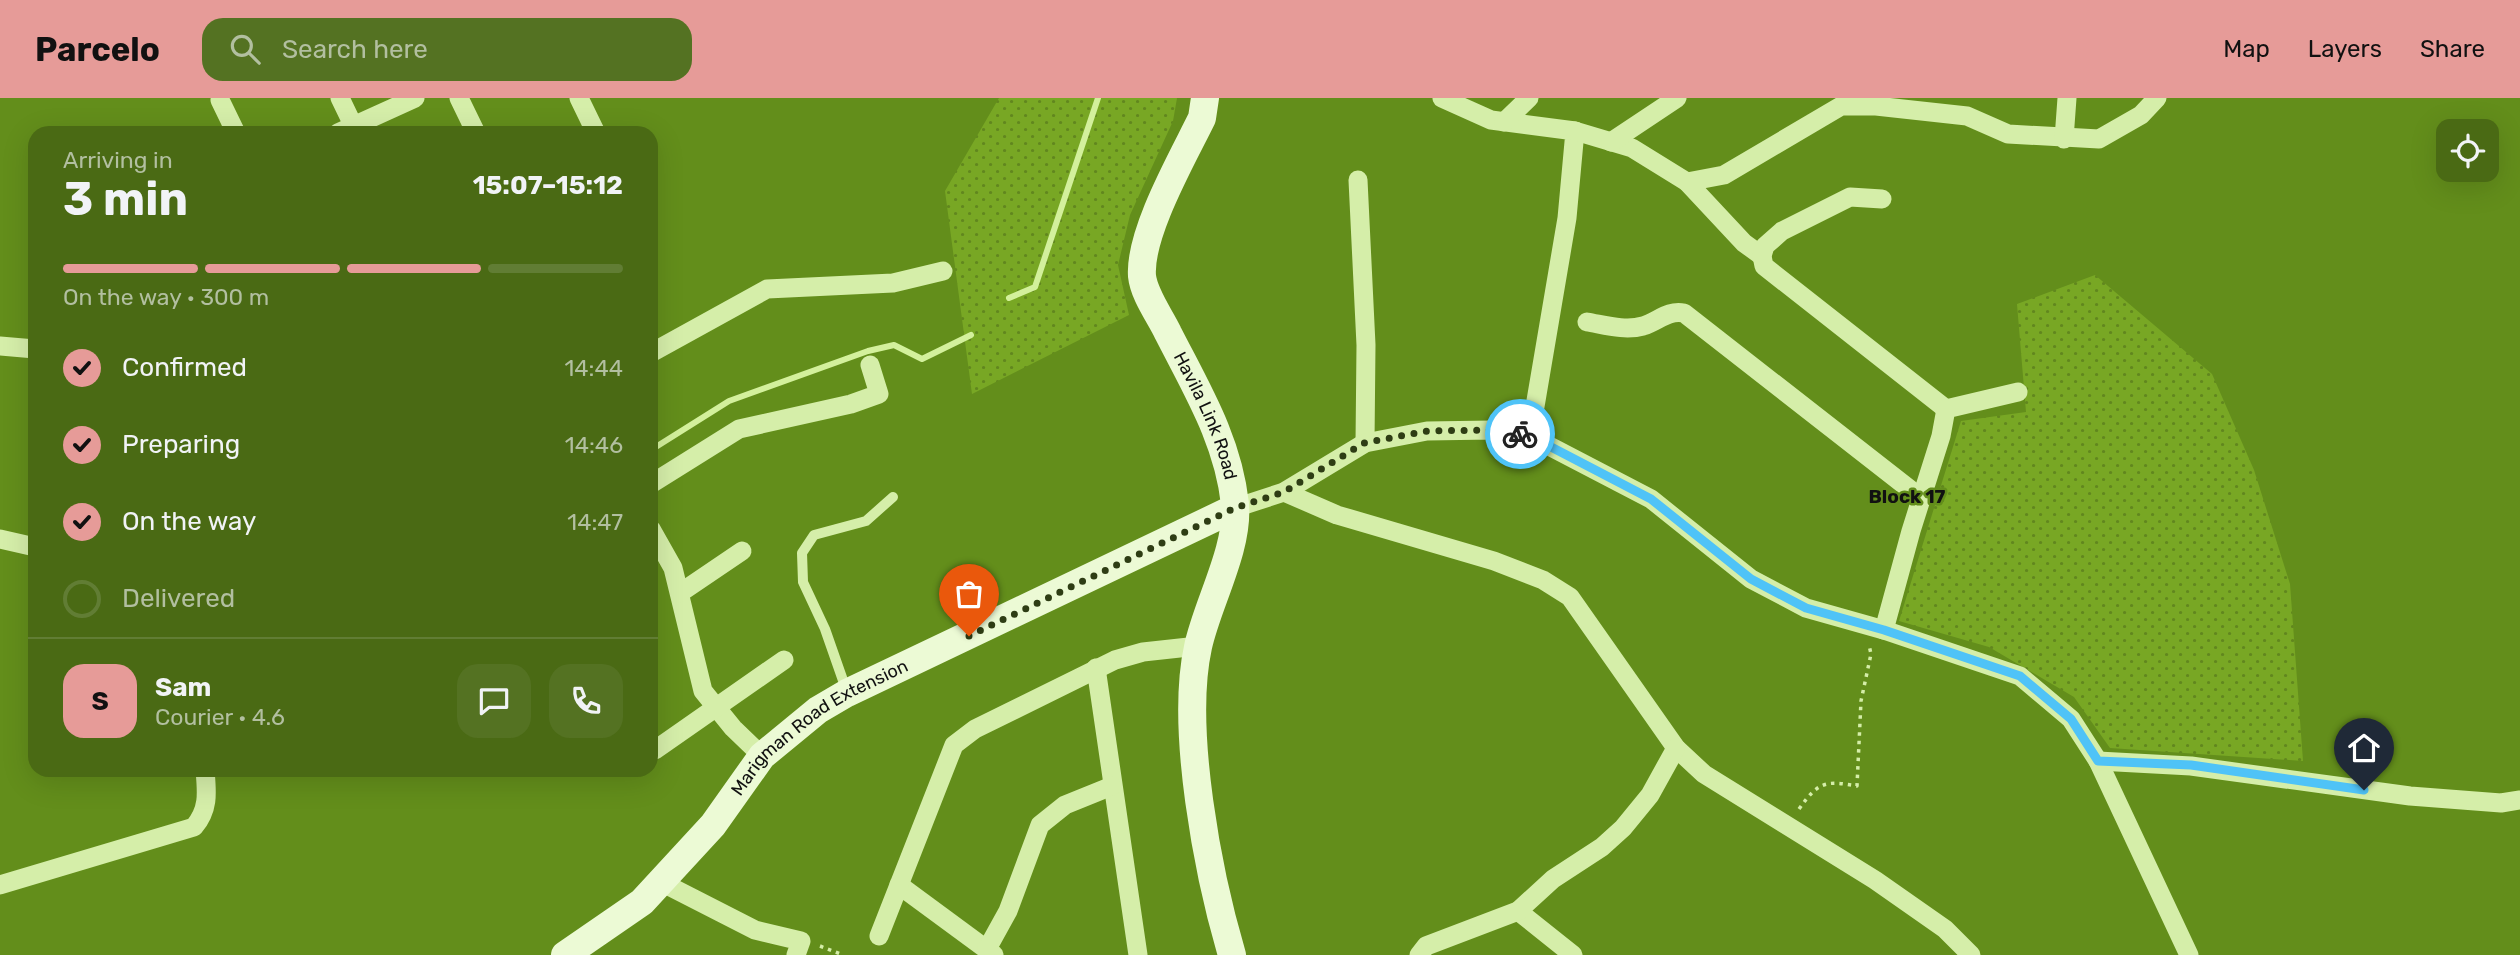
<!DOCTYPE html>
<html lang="en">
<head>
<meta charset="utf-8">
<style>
  :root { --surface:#4a6a14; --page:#547222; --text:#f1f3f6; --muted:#b2bfa0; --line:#617d34; --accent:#e69b98 }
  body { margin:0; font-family:Rubik,sans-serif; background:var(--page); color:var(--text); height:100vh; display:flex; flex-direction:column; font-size:26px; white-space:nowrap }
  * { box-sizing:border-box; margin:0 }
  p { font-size:23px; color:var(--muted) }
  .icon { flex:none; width:38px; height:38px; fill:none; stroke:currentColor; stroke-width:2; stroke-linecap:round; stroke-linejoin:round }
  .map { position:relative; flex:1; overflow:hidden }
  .side { position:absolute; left:28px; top:28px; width:630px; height:651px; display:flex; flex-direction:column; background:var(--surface); border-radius:21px; box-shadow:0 7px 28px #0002 }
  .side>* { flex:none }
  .tools { position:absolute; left:2436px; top:21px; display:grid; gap:14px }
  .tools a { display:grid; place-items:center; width:63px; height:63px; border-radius:14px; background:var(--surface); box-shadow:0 7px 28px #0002; font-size:35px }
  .pin { position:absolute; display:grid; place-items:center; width:60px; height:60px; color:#fff; margin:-72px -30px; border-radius:50% 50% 50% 0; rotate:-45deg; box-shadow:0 0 7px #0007 }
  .pin .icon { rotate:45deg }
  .courier { position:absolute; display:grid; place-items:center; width:70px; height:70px; margin:-35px; border:5px solid #4fc3f7; border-radius:50%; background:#fff; color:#222; box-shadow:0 2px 9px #0007 }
  .head em { font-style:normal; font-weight:700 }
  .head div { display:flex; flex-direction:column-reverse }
  .head { display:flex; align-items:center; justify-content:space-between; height:119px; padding:0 35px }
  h1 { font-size:46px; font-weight:700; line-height:52px }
  .bar { display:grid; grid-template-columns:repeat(4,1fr); gap:10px 7px; align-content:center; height:84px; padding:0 35px }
  .bar i { height:9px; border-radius:5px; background:var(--line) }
  .bar .current { background:var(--accent) }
  .bar p { grid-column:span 4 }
  .line { display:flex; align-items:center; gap:18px; padding:0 35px; border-top:2px solid var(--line) }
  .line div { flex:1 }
  .round { display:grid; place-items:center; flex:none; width:74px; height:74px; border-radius:21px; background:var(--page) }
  ol { padding:0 35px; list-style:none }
  li { display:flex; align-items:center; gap:21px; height:77px }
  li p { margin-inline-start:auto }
  li .icon { padding:7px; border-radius:50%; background:var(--accent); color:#111; stroke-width:4 }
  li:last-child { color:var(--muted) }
  li i { width:38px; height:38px; border:4px solid var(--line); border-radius:50% }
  header { display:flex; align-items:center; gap:42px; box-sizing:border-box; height:98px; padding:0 35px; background:var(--accent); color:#111 }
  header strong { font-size:33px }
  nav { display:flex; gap:38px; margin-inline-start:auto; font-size:24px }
  .search { width:490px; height:63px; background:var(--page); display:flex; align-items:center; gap:18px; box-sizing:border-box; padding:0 24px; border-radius:21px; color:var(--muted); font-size:26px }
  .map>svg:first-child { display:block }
</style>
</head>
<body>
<header>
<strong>Parcelo</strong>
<div class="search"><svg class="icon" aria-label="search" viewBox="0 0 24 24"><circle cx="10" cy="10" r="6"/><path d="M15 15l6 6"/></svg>Search here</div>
<nav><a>Map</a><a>Layers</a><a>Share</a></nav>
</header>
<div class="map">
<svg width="2520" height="857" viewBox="0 0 2520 857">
  <defs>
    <pattern id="grass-dots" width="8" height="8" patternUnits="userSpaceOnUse" patternTransform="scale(1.75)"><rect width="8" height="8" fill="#78a724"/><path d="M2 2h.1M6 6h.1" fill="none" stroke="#61871e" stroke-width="1.8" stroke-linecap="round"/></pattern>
  </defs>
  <rect width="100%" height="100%" fill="#638e1b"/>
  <g fill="url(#grass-dots)">
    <polygon points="999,0 1177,0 1173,23 1130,117 1118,167 1129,217 972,296 945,93"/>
    <polygon points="2095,177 2212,276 2254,372 2290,486 2303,663 2110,650 2074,599 1989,549 1899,523 1961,323 2026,314 2017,206"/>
  </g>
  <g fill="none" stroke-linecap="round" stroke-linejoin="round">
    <g stroke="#d3f09c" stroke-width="6">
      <polyline points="1009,200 1035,189 1098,0"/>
      <polyline points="651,352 729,303 868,253 894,247 922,261 971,237"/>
    </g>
    <g stroke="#d5eea9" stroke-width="3.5" stroke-dasharray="3.5 5" stroke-linecap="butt">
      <path d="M1799,711C1818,684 1825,682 1857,688L1861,603L1871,556L1869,547"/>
      <polyline points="820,848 843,857"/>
    </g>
    <polyline stroke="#d5eea9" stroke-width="10" points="846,591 825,531 803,484 802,455 814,437 866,423 893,399"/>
    <g stroke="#d5eea9" stroke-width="19">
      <polyline points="340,0 353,27"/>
      <polyline points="459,0 476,35"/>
      <polyline points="579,0 595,33"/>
      <polyline points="1442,0 1491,22 1575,33 1567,120 1530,338"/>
      <polyline points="220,2 236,35"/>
      <polyline points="1504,24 1529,0"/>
      <polyline points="1575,33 1632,50 1687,84 1724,77 1841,8 1876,8 1967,18 2008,36 2099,41 2141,17 2157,0"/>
      <polyline points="338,35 415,0"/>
      <polyline points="2064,41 2067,0"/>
      <polyline points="1611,44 1677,0"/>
      <polyline points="1358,82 1366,247 1365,345"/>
      <polyline points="1687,84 1744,145 1762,158"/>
      <polyline points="1882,101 1850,99 1782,133 1765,148 1762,158 1764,168 1946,311"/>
      <path d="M1587,224C1605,227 1625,233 1643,228C1659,223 1667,212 1684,215L1921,400"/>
      <polyline points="0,248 35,251"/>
      <polyline points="651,255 767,191 893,185 943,173"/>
      <polyline points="651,386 739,331 851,306 879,296 870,267"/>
      <polyline points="1284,394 1337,417 1494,463 1543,482 1570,499 1676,650 1704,676 1875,782 1945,831 1971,857"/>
      <polyline points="1235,410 1284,394 1365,345 1427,333 1492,332 1530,338 1651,401 1751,481 1806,510 1884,532 2020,578 2071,621 2098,663 2189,857"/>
      <polyline points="651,431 673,470 703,593 733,630 762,658"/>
      <polyline points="0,441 35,449"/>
      <polyline points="680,495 742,453"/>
      <polyline points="1884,532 1911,433 1941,338 1946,311 2018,294"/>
      <polyline points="1096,570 1138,857"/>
      <polyline points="655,652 784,562"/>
      <polyline points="2098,663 2191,668 2410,698 2501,705 2520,702"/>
      <polyline points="661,784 755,832 801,843 796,857"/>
      <path d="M0,787L194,729C209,711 207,695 205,672"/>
      <polyline points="899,787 994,857"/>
      <polyline points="1518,813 1573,857"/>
      <polyline points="879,838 954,647 975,631 1115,562 1143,554 1198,548"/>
      <polyline points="987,851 1008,813 1040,727 1065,707 1112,688"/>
      <polyline points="1419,857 1426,848 1518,813 1553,781 1602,749 1623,730 1650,697 1676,650"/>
    </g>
    <g stroke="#ecfad5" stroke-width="28">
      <path id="s1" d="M1205,0L1202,20C1183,59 1139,135 1142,178C1144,197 1160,218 1168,235C1197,292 1228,342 1235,406C1239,451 1207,506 1198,549C1180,631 1208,776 1232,857"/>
      <path id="s2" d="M565,857L642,804L713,727L762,658L818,612L847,595L1235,410"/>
    </g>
  </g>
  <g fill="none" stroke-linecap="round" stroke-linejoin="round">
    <polyline stroke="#2e3d14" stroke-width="7" stroke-dasharray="0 12.6" points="969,538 1235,410 1284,394 1364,345 1427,333 1492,332 1520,336"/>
    <polyline stroke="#4fc3f7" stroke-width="9" points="1520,336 1530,338 1651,401 1751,481 1806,510 1884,532 2020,578 2071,621 2098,663 2191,667 2364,692"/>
  </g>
  <g text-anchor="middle" stroke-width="5" stroke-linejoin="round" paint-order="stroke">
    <g font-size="18" fill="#111" stroke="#638e1b">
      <text dy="6" stroke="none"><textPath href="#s1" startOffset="345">Havila Link Road</textPath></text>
      <text dy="6" stroke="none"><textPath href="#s2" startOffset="346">Marigman Road Extension</textPath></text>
    </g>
    <g font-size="19" font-weight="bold" fill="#111" stroke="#638e1b">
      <text x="1907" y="405">Block 17</text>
    </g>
  </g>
</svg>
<div class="tools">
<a><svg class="icon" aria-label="locate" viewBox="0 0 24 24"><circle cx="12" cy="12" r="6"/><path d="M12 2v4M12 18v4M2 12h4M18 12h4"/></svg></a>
</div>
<div class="pin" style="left:969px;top:538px;background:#ea580c"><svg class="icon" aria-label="bag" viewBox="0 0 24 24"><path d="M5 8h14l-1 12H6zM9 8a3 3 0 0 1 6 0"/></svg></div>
<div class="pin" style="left:2364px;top:692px;background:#1f2937"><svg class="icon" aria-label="home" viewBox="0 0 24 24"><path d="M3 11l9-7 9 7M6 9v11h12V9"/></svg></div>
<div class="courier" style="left:1520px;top:336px"><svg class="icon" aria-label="bike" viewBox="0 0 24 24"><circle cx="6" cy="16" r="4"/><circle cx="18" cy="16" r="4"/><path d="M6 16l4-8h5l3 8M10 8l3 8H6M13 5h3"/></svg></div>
<section class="side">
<div class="head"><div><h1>3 min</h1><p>Arriving in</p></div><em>15:07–15:12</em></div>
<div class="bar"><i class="current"></i><i class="current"></i><i class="current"></i><i></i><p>On the way · 300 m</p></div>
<ol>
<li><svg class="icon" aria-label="check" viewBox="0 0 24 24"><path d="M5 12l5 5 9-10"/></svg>Confirmed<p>14:44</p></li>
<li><svg class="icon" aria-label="check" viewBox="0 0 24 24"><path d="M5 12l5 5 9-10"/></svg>Preparing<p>14:46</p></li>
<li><svg class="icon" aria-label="check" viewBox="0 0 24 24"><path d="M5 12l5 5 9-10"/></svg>On the way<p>14:47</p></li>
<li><i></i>Delivered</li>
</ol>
<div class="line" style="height:126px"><b class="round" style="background:var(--accent);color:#111">S</b><div><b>Sam</b><p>Courier · 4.6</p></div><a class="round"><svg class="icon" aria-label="chat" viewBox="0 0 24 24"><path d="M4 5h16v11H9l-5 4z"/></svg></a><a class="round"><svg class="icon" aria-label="phone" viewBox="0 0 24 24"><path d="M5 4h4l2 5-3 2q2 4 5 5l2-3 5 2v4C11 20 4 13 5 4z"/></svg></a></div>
</section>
</div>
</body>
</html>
